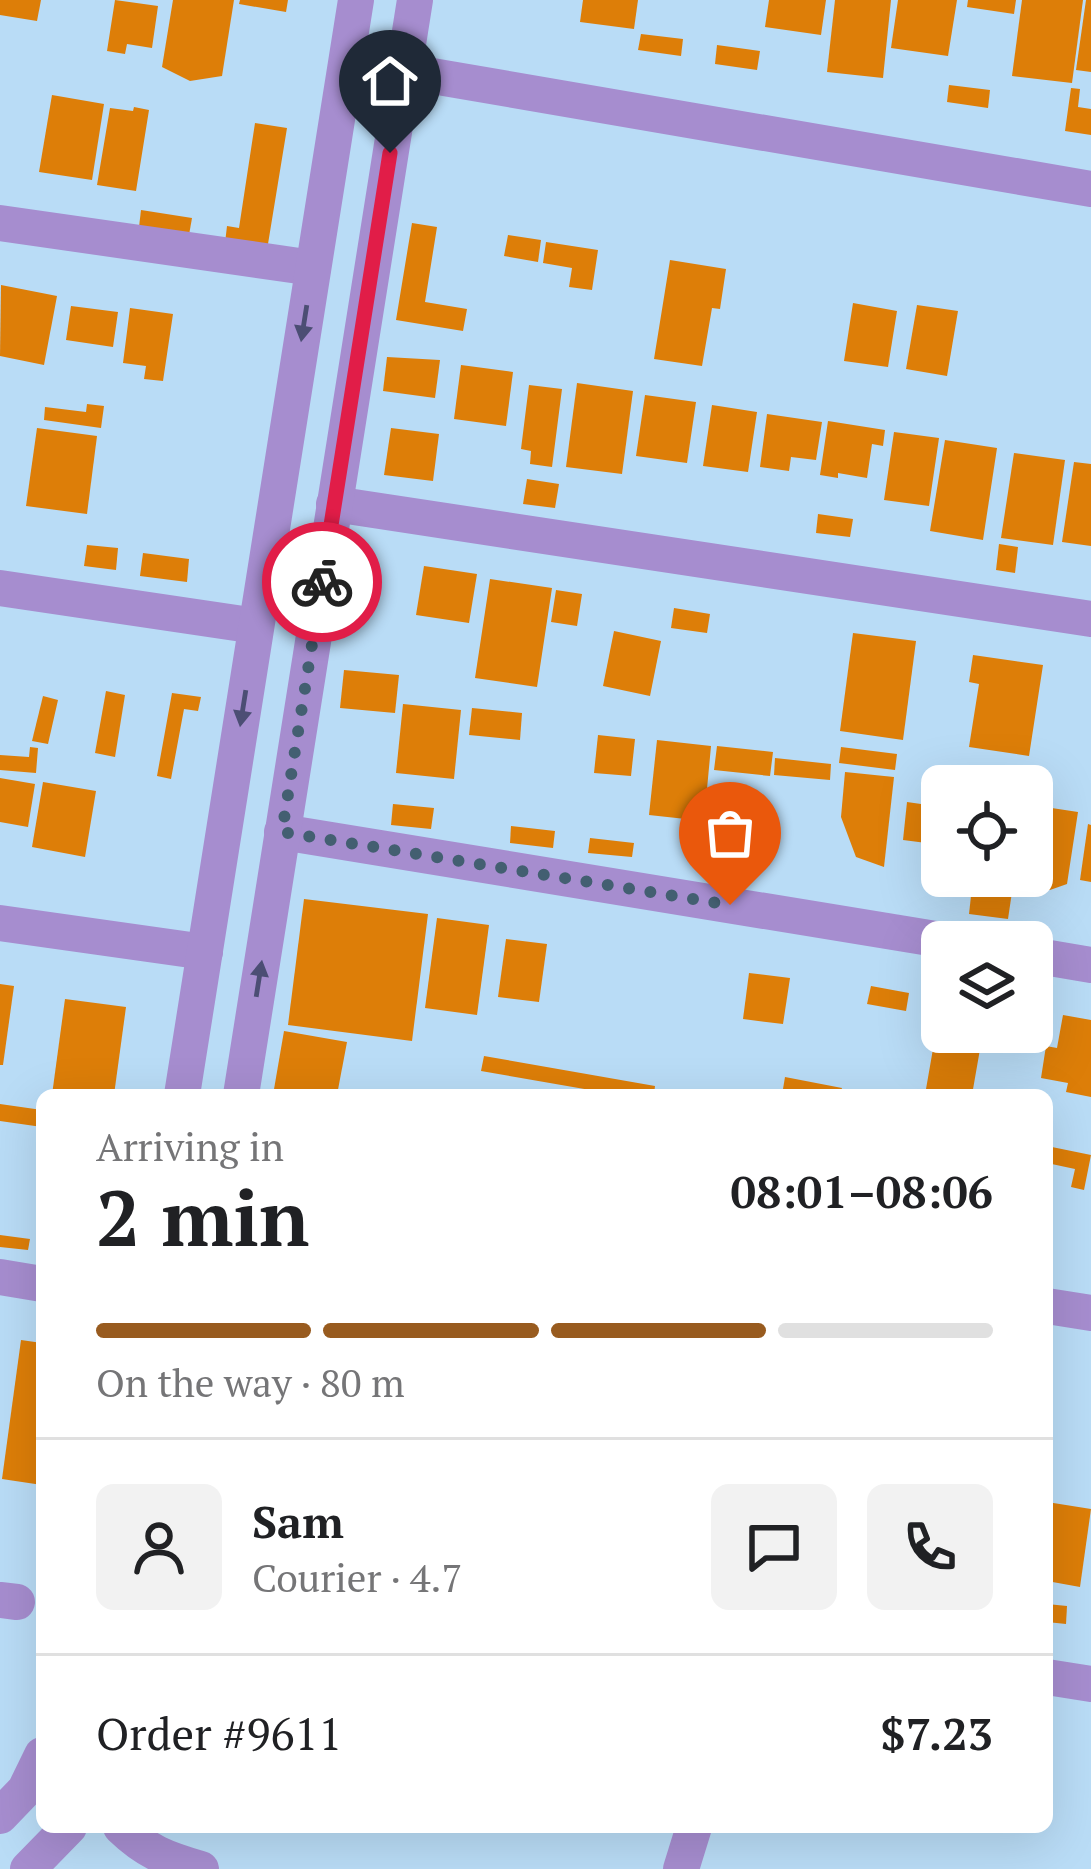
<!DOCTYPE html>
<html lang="en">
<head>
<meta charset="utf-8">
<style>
  :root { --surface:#fff; --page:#f2f2f2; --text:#202124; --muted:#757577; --line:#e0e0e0; --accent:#985b1f }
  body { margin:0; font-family:"PT Serif",serif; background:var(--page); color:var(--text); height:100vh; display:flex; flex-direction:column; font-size:45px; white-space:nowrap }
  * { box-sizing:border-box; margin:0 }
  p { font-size:39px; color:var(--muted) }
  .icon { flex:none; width:66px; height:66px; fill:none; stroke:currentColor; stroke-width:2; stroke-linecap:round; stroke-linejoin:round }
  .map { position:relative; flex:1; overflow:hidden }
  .drawer { position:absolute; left:36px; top:1089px; width:1017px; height:744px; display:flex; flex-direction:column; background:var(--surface); border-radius:18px; box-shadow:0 12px 48px #0002 }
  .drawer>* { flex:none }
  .controls { position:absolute; left:921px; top:765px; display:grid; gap:24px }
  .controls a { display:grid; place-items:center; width:132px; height:132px; border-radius:18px; background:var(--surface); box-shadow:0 12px 48px #0002; font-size:60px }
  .pin { position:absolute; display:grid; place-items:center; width:102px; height:102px; color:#fff; margin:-123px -51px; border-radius:50% 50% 50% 0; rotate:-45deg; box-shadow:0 0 12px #0007 }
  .pin .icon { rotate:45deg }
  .courier { position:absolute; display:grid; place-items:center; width:120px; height:120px; margin:-60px; border:9px solid #e11d48; border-radius:50%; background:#fff; color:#222; box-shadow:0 3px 15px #0007 }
  .overview em { font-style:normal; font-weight:600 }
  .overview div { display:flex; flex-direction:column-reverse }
  .overview { display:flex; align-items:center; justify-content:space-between; height:204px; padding:0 60px }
  h1 { font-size:78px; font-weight:600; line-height:90px }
  .bar { display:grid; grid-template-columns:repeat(4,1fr); gap:18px 12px; align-content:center; height:144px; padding:0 60px }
  .bar i { height:15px; border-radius:9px; background:var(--line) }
  .bar .active { background:var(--accent) }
  .bar p { grid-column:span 4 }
  .line { display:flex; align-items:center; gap:30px; padding:0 60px; border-top:3px solid var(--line) }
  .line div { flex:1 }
  .round { display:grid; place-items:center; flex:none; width:126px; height:126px; border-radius:18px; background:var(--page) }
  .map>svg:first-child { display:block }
</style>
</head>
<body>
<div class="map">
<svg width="1091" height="1869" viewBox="0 0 1091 1869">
  <rect width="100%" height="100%" fill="#b9dcf6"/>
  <g fill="#dd7e08">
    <polygon points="0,0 41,0 37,21 0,15"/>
    <polygon points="115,0 158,6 152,48 127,44 125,54 107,51"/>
    <polygon points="173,0 234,0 222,76 190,81 162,67"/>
    <polygon points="240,0 288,0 286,12 239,4"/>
    <polygon points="583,0 638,0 634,29 580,22"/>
    <polygon points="769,0 826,0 821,35 765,27"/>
    <polygon points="835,0 891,0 883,78 827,72"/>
    <polygon points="898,0 957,0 948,56 891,48"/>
    <polygon points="968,0 1016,0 1014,14 967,7"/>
    <polygon points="1022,0 1083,0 1072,83 1012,76"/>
    <polygon points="1086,0 1091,0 1091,72 1076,70"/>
    <polygon points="641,34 683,39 681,56 638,50"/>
    <polygon points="717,45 760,51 757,70 715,64"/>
    <polygon points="949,85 990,90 988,108 947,102"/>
    <polygon points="1071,88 1080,89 1078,107 1091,109 1091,135 1065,131"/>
    <polygon points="52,95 104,104 92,180 39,172"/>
    <polygon points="134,107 149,110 136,191 97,185 110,108 133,111"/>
    <polygon points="255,123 287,128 267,250 225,243 227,226 239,228"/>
    <polygon points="141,210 192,218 189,235 139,227"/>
    <polygon points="412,223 437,227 425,302 467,309 463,331 396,320"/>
    <polygon points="508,235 541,240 538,262 504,256"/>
    <polygon points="546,242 598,250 592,290 569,287 572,268 543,263"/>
    <polygon points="670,260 726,269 720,309 712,308 702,366 654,359"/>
    <polygon points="1,285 57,296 44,365 0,356"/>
    <polygon points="853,303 897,311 888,367 844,361"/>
    <polygon points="917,305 958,311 947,376 906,369"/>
    <polygon points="71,306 118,312 113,347 66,340"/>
    <polygon points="130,308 173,314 163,381 144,379 146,366 123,363"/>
    <polygon points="387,357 440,360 435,398 383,391"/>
    <polygon points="461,365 513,372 506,426 454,419"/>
    <polygon points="577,383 633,391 622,474 566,467"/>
    <polygon points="529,385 562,389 552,467 530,464 531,451 521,449"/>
    <polygon points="645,395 696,402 687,463 636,456"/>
    <polygon points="87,404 104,406 101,428 44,420 45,407 86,412"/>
    <polygon points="712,405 757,412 748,472 703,466"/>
    <polygon points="767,414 822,422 816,460 791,457 789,471 760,467"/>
    <polygon points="828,421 885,430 883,446 872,444 867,478 838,473 838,478 820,475"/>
    <polygon points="37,428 97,436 87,514 26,506"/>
    <polygon points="391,428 439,434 433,481 384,475"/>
    <polygon points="894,432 939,438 929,506 884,500"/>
    <polygon points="945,440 997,448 983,540 930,531"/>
    <polygon points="1014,453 1065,460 1053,545 1001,538"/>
    <polygon points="1074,462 1091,464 1091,546 1062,542"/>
    <polygon points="527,479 559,484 555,508 523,504"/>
    <polygon points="818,514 853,519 850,537 816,533"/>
    <polygon points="999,544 1018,547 1015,573 996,570"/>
    <polygon points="87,545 118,548 116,570 84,566"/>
    <polygon points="143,553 189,559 187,582 140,576"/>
    <polygon points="424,566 477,574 469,623 416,615"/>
    <polygon points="490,579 552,588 537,687 475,678"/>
    <polygon points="556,590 582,594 577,626 551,622"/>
    <polygon points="674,608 710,614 707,633 671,628"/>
    <polygon points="614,631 661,641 650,696 603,686"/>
    <polygon points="853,633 916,641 903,740 840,731"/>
    <polygon points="973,655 1043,665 1029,756 969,747 979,684 969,682"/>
    <polygon points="344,670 399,675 395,713 340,708"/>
    <polygon points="106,691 125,695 115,757 95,753"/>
    <polygon points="172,693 201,697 198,711 184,709 171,779 157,776"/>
    <polygon points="43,696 58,700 48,744 32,741"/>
    <polygon points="403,704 461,710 454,779 396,773"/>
    <polygon points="472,708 522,713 520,740 469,735"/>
    <polygon points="598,735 635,739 631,776 594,773"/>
    <polygon points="657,740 711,746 704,821 649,815"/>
    <polygon points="717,746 773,752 770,776 714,770"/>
    <polygon points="30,747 38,748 36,773 0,770 0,755 29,757"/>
    <polygon points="841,747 897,754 895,770 839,763"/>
    <polygon points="775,758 831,764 830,780 774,775"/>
    <polygon points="845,772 894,777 884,867 856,857 841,817"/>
    <polygon points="0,778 35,784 28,827 0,822"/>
    <polygon points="43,782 96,791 85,857 32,847"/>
    <polygon points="907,802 942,807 942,845 903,840"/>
    <polygon points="393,804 434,808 431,829 391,825"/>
    <polygon points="1032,805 1078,812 1067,884 1050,890 1018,885 1020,876 1032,876"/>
    <polygon points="1088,824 1091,825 1091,882 1080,880"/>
    <polygon points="511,826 555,831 553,848 510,843"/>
    <polygon points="590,838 634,843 632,857 588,853"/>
    <polygon points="972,887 1012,892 1008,919 969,914"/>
    <polygon points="304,899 428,914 412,1041 288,1025"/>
    <polygon points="437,918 489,925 477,1015 425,1008"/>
    <polygon points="506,939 547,944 539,1002 498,997"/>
    <polygon points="749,973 790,978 783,1024 743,1019"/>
    <polygon points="0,984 14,986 3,1065 0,1065"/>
    <polygon points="871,986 909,993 906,1011 867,1004"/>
    <polygon points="65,999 126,1007 114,1095 52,1095"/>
    <polygon points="1063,1015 1091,1020 1091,1097 1066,1092 1068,1083 1041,1078 1046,1046 1057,1048"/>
    <polygon points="1032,1020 1040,1022 1035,1047 997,1040 999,1032 1032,1032"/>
    <polygon points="937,1026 942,1027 942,1032 983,1032 972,1095 926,1089"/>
    <polygon points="284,1031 347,1042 337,1095 273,1095"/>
    <polygon points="484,1056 655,1086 654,1095 619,1095 481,1071"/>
    <polygon points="785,1077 842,1088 840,1095 782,1095"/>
    <polygon points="0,1104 42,1110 42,1127 0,1121"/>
    <polygon points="1047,1146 1091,1155 1084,1190 1071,1187 1075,1169 1047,1163"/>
    <polygon points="0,1235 30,1239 28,1250 0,1247"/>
    <polygon points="21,1340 42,1343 42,1485 2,1479"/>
    <polygon points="1047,1502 1091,1509 1080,1587 1047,1581"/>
    <polygon points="1047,1604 1067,1606 1066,1624 1047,1622"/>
  </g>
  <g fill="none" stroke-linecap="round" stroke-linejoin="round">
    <g stroke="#a68dcf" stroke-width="36">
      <polyline points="403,71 1091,189"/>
      <polyline points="0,223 313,268"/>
      <polyline points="334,504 1091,619"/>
      <polyline points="0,588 256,626"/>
      <polyline points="282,832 954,942"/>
      <polyline points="0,923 205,952"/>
      <polyline points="1032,955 1091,965"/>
      <polyline points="182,1095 356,0"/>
      <polyline points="241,1095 415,0"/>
      <polyline points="0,1277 42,1284"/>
      <polyline points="1047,1306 1091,1313"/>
      <polyline points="0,1600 17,1602"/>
      <polyline points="1047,1677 1091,1684"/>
      <polyline points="0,1816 25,1790 42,1755"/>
      <path d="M121,1827C147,1852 166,1859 201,1869"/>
      <polyline points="28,1869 69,1827"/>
      <polyline points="681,1869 694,1827"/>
    </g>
  </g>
  <defs><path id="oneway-solid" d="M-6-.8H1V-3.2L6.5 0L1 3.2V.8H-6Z" transform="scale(3)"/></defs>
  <g fill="#4c4e74">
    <use href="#oneway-solid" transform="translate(304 323) rotate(99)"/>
    <use href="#oneway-solid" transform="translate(243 708) rotate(99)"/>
    <use href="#oneway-solid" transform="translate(259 979) rotate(-81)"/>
  </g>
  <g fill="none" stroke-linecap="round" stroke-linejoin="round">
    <polyline stroke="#435f71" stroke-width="12" stroke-dasharray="0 21.6" points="322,582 282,832 730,905"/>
    <polyline stroke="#e11d48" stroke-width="15" points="322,582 390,153"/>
  </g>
</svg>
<div class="controls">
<a><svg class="icon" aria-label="locate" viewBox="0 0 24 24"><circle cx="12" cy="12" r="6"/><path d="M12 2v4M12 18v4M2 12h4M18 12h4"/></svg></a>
<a><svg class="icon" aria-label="layers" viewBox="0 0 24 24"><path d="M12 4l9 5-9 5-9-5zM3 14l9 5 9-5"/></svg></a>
</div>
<div class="pin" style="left:730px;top:905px;background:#ea580c"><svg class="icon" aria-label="bag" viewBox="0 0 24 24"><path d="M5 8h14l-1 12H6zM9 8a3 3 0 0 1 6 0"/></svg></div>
<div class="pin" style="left:390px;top:153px;background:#1f2937"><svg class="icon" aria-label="home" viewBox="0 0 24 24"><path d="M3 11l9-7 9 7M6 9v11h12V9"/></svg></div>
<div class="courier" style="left:322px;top:582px"><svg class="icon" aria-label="bike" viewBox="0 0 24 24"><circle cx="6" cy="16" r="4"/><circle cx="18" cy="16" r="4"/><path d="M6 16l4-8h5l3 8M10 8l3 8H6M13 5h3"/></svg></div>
<section class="drawer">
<div class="overview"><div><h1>2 min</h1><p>Arriving in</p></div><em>08:01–08:06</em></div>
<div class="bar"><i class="active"></i><i class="active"></i><i class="active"></i><i></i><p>On the way · 80 m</p></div>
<div class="line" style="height:216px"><a class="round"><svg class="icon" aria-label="person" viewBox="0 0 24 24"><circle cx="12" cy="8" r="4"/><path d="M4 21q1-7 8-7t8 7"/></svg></a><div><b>Sam</b><p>Courier · 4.7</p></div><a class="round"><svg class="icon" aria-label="chat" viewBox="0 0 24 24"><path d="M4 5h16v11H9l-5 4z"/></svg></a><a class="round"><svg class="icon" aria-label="phone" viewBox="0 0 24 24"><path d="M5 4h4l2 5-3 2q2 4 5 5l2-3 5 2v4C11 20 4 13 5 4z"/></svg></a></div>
<div class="line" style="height:156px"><div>Order #9611</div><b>$7.23</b></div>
</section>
</div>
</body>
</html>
